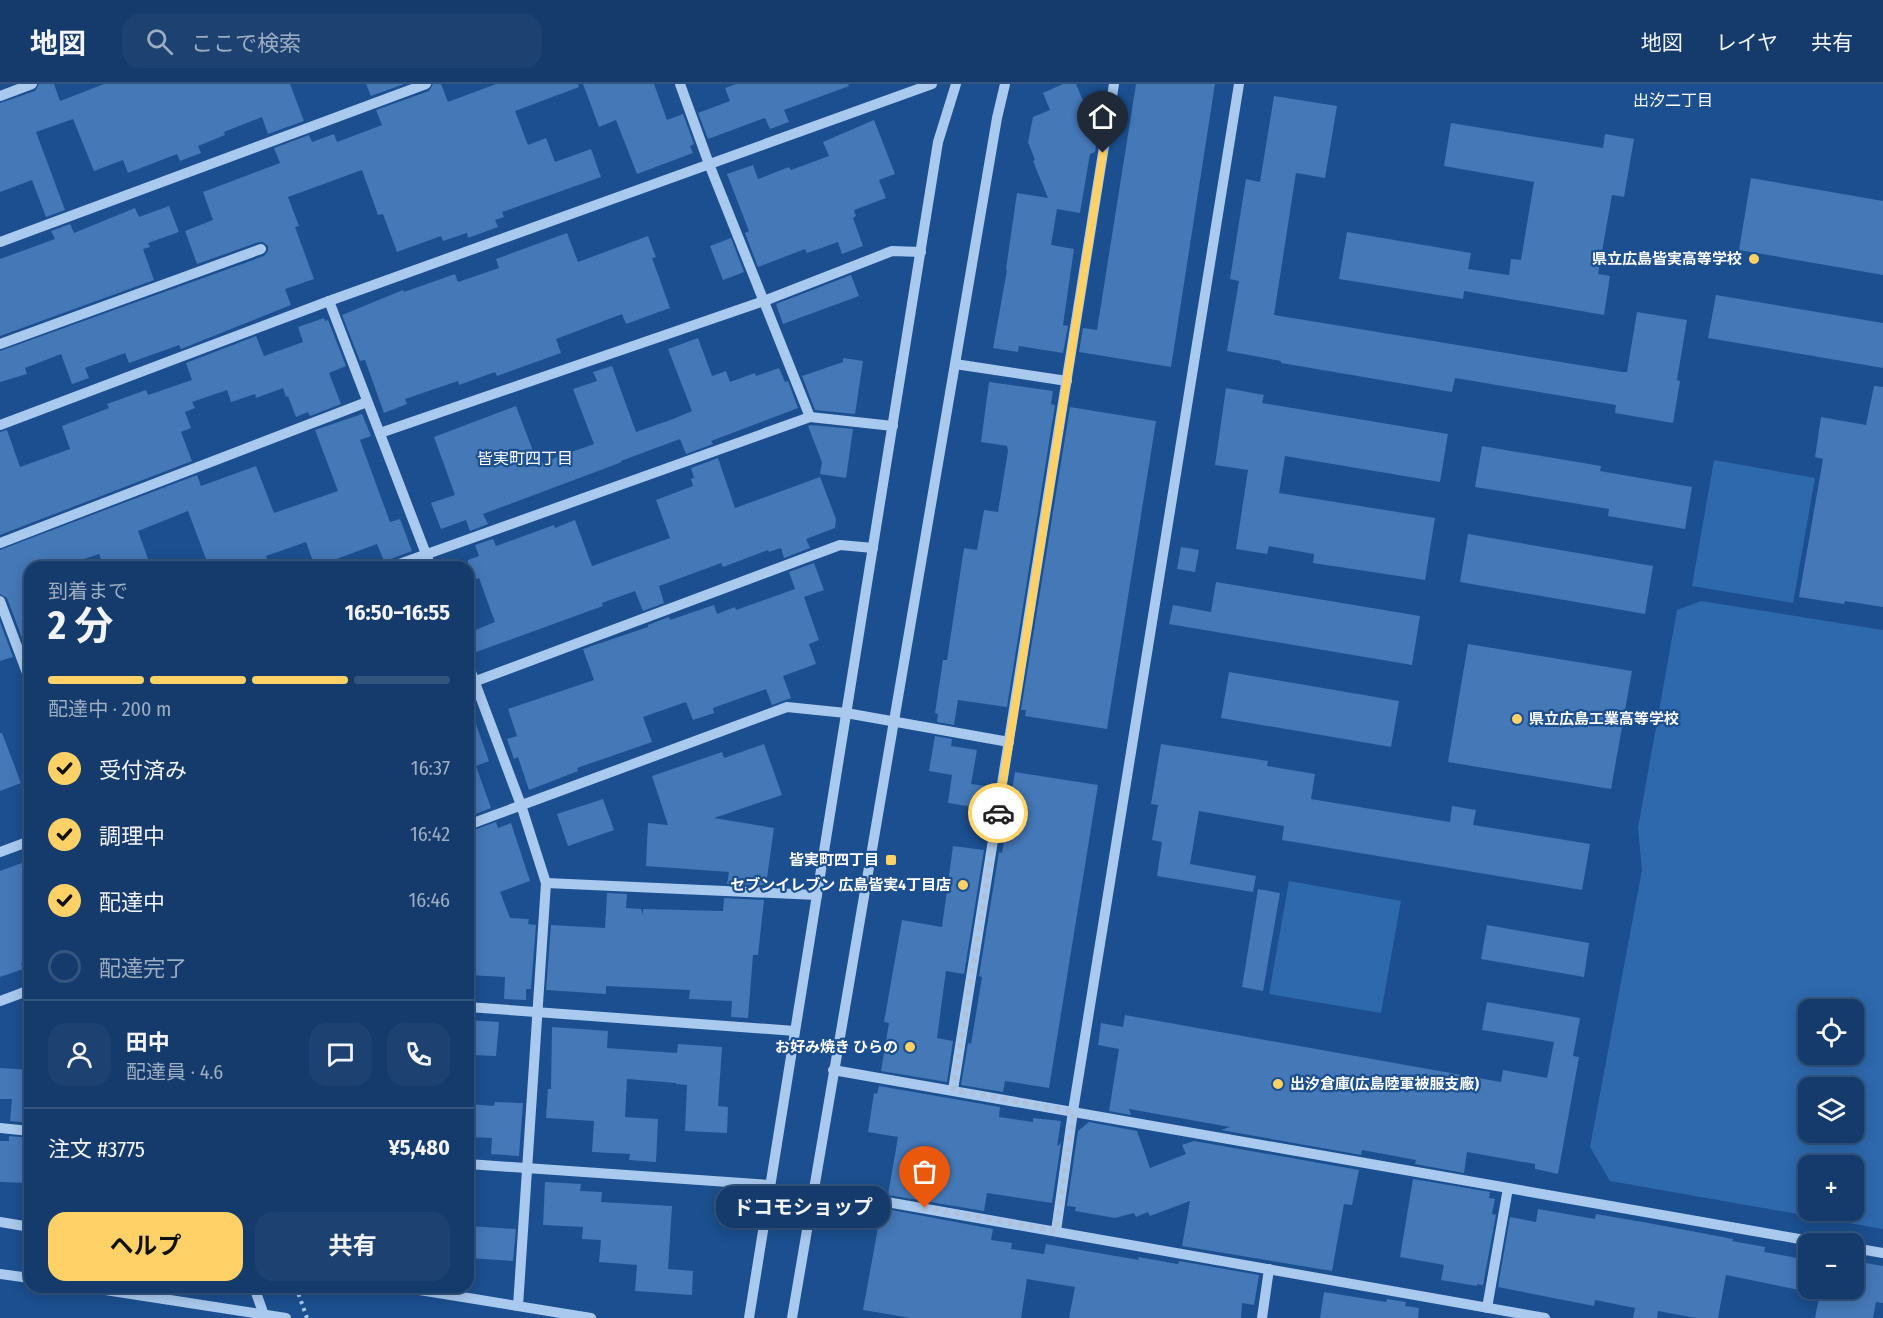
<!DOCTYPE html>
<html lang="ja">
<head>
<meta charset="utf-8">
<style>
  :root { --surface:#143b6b; --page:#1d4271; --text:#f1f3f6; --muted:#9dadc1; --line:#33557e; --accent:#ffd166 }
  body { margin:0; font-family:"Fira Sans Condensed","Noto Sans JP",sans-serif; background:var(--page); color:var(--text); height:100vh; display:flex; flex-direction:column; font-size:22px; white-space:nowrap }
  * { box-sizing:border-box; margin:0 }
  p { font-size:20px; color:var(--muted) }
  .icon { flex:none; width:33px; height:33px; fill:none; stroke:currentColor; stroke-width:2; stroke-linecap:round; stroke-linejoin:round }
  .map { position:relative; flex:1; overflow:hidden }
  .side { position:absolute; left:24px; top:477px; width:450px; height:732px; display:flex; flex-direction:column; background:var(--surface); border-radius:18px; box-shadow:0 3px 15px #0003,0 0 0 2px var(--line) }
  .side>* { flex:none }
  .fabs { position:absolute; left:1798px; top:915px; display:grid; gap:12px }
  .fabs a { display:grid; place-items:center; width:66px; height:66px; border-radius:12px; background:var(--surface); box-shadow:0 3px 15px #0003,0 0 0 2px var(--line); font-size:30px }
  .pin { position:absolute; display:grid; place-items:center; width:51px; height:51px; color:#fff; margin:-62px -26px; border-radius:50% 50% 50% 0; rotate:-45deg; box-shadow:0 0 6px #0007 }
  .pin .icon { rotate:45deg }
  .courier { position:absolute; display:grid; place-items:center; width:60px; height:60px; margin:-30px; border:4px solid #ffd166; border-radius:50%; background:#fff; color:#222; box-shadow:0 2px 8px #0007 }
  .bubble { position:absolute; height:42px; border-radius:18px; background:var(--surface); box-shadow:0 3px 15px #0003,0 0 0 2px var(--line); font-size:20px; font-weight:700; line-height:42px; text-align:center }
  .head em { font-style:normal; font-weight:700 }
  .head div { display:flex; flex-direction:column-reverse }
  .head { display:flex; align-items:center; justify-content:space-between; height:102px; padding:0 24px }
  h1 { font-size:39px; font-weight:700; line-height:45px }
  .bar { display:grid; grid-template-columns:repeat(4,1fr); gap:9px 6px; align-content:center; height:72px; padding:0 24px }
  .bar i { height:8px; border-radius:4px; background:var(--line) }
  .bar .active { background:var(--accent) }
  .bar p { grid-column:span 4 }
  .line { display:flex; align-items:center; gap:15px; padding:0 24px; border-top:2px solid var(--line) }
  .line div { flex:1 }
  .round { display:grid; place-items:center; flex:none; width:63px; height:63px; border-radius:18px; background:var(--page) }
  ol { padding:0 24px; list-style:none }
  li { display:flex; align-items:center; gap:18px; height:66px }
  li p { margin-inline-start:auto }
  li .icon { padding:6px; border-radius:50%; background:var(--accent); color:#111; stroke-width:4 }
  li:last-child { color:var(--muted) }
  li i { width:33px; height:33px; border:3px solid var(--line); border-radius:50% }
  .primary-button { display:flex; gap:12px; margin-top:auto; padding:12px 24px }
  .primary-button a { flex:1; height:69px; border-radius:18px; background:var(--accent); color:#111; font-size:24px; font-weight:700; line-height:69px; text-align:center }
  .primary-button a+a { background:var(--page); color:var(--text) }
  header { display:flex; align-items:center; gap:36px; box-sizing:border-box; height:84px; padding:0 30px; background:var(--surface); border-bottom:2px solid var(--line) }
  header strong { font-size:28px }
  nav { display:flex; gap:33px; margin-inline-start:auto; font-size:21px }
  .search { width:420px; height:54px; background:var(--page); display:flex; align-items:center; gap:15px; box-sizing:border-box; padding:0 21px; border-radius:18px; color:var(--muted); font-size:22px }
  .map>svg:first-child { display:block }
</style>
</head>
<body>
<header>
<strong>地図</strong>
<div class="search"><svg class="icon" aria-label="search" viewBox="0 0 24 24"><circle cx="10" cy="10" r="6"/><path d="M15 15l6 6"/></svg>ここで検索</div>
<nav><a>地図</a><a>レイヤ</a><a>共有</a></nav>
</header>
<div class="map">
<svg width="1883" height="1234" viewBox="0 0 1883 1234">
  <rect width="100%" height="100%" fill="#1b4f8f"/>
  <g fill="#2e69ad" fill-rule="evenodd">
    <polygon points="1714,376 1815,394 1793,519 1692,502"/>
    <path d="M1701,517L1883,546V1145L1610,1097L1590,1063L1642,786L1638,744L1677,526ZM1809,926H1854V970H1809ZM1809,1004H1854V1048H1809ZM1809,1082H1854V1126H1809Z"/>
    <polygon points="1289,797 1401,817 1381,929 1269,910"/>
  </g>
  <g fill="#4478b7">
    <polygon points="39,0 54,0 60,17 104,0 290,0 304,37 268,50 262,33 224,48 225,51 198,62 201,69 180,77 177,70 128,89 123,76 94,87 73,35 36,48 65,126 46,133 32,96 0,108 0,19 35,7"/>
    <polygon points="366,0 404,0 371,12"/>
    <polygon points="433,0 441,0 448,18 496,0 578,0 579,3 515,27 528,61 546,54 555,78 591,65 601,93 502,128 504,133 495,136 498,143 468,154 467,149 443,157 441,152 397,168 383,130 378,131 362,86 288,113 299,142 295,143 314,195 285,205 291,221 181,265 179,261 129,279 125,269 85,284 89,294 72,300 61,270 25,284 27,290 0,298 0,267 264,172 268,167 268,162 263,158 259,158 197,180 185,147 213,136 203,108 280,79 274,64 309,51 312,58 334,50 337,58 382,41 376,26 429,7"/>
    <polygon points="583,0 654,0 667,36 683,30 694,60 690,62 693,69 637,90 616,36 599,43"/>
    <polygon points="736,0 848,0 849,2 784,26 789,38 770,45 765,34 708,55 698,29 730,17 725,4"/>
    <polygon points="1063,0 1076,0 1098,52 1095,68 1090,70 1080,129 1057,125 1051,161 1074,165 1063,241 1068,242 1063,269 1019,262 1018,268 993,264 1007,186 1006,185 1017,109 1048,114 1033,77 1035,76 1028,58 1033,33 1050,26 1043,9"/>
    <polygon points="1136,0 1215,0 1171,283 1079,268 1083,244 1097,246"/>
    <polygon points="1274,12 1337,22 1325,94 1296,89 1274,231 1622,288 1627,288 1637,228 1687,236 1677,296 1680,297 1673,339 1615,329 1616,321 1455,294 1452,308 1281,279 1281,277 1227,267 1239,197 1230,195 1246,95 1260,98"/>
    <polygon points="874,36 895,90 879,96 886,114 854,126 856,132 853,134 863,162 842,170 838,158 807,169 805,165 758,183 745,149 749,147 727,90 753,81 758,95 789,83 791,86 829,72 823,58"/>
    <polygon points="1451,39 1603,64 1605,50 1634,55 1624,113 1612,111 1598,190 1610,192 1604,231 1464,207 1463,215 1339,195 1347,148 1471,169 1468,185 1509,191 1511,175 1521,176 1534,98 1444,82"/>
    <polygon points="1751,94 1883,117 1883,191 1739,166"/>
    <polygon points="169,122 179,148 148,159 150,163 143,165 154,196 0,252 0,175 55,155 51,147 70,140 74,149 135,124 139,133"/>
    <polygon points="567,149 578,178 648,152 656,173 652,174 670,224 626,240 622,230 556,255 561,269 497,292 495,288 459,301 458,297 405,315 407,320 384,329 365,276 360,277 342,231 403,206 404,208 455,190 458,198 499,184 496,175"/>
    <polygon points="731,154 744,188 723,196 710,162"/>
    <polygon points="851,191 859,212 783,240 776,220"/>
    <polygon points="1716,211 1883,239 1883,284 1708,254"/>
    <polygon points="324,234 325,237 328,236 346,282 329,289 341,320 310,332 308,328 296,333 288,312 286,313 283,304 256,314 255,310 231,318 227,306 192,318 195,324 185,328 191,344 181,348 192,377 0,451 0,348 7,346 20,383 70,365 62,342 109,324 107,320 146,306 148,311 192,296 186,279 256,252 264,272 303,258 298,243"/>
    <polygon points="698,254 712,292 726,287 730,298 755,289 756,292 779,284 785,298 788,297 798,324 711,357 713,360 686,370 680,355 621,377 622,378 483,430 488,440 470,447 466,436 441,445 431,419 455,411 434,353 516,322 538,380 594,360 573,305 597,297 593,288 612,282 636,348 673,335 692,327 668,265"/>
    <polygon points="843,274 863,277 855,330 815,326 802,292 843,278"/>
    <polygon points="989,298 1053,307 1051,320 1055,321 1007,623 958,616 954,641 937,638 938,630 935,629 943,576 947,576 964,464 977,466 984,426 998,428 1008,367 1007,362 981,358"/>
    <polygon points="1874,302 1883,303 1883,523 1845,517 1844,520 1799,513 1823,375 1815,373 1821,333 1866,341"/>
    <polygon points="1226,304 1264,311 1262,319 1448,350 1440,398 1285,372 1279,409 1435,434 1425,496 1313,479 1314,470 1269,462 1267,470 1236,465 1248,386 1215,381"/>
    <polygon points="1070,323 1156,337 1107,645 1025,632 1026,626 1021,626"/>
    <polygon points="362,330 371,352 360,356 372,389 390,438 400,435 412,467 388,476 385,479 377,460 315,483 306,458 266,472 270,483 209,483 188,427 138,447 151,483 104,483 99,470 61,483 30,483 30,566 27,567 7,514 0,510 0,466 197,391 201,402 256,382 274,429 338,407 315,346"/>
    <polygon points="811,341 853,345 846,394 820,390 822,378 808,342"/>
    <polygon points="1482,362 1601,382 1600,387 1692,403 1685,445 1608,432 1609,425 1475,403"/>
    <polygon points="718,374 735,424 820,393 836,435 835,444 806,455 810,464 784,474 781,464 769,468 768,466 723,483 721,479 659,502 664,519 643,527 635,507 602,519 603,522 468,571 468,549 495,538 479,494 468,498 468,476 479,472 475,461 493,455 496,462 554,441 555,444 575,436 592,482 670,454 656,416 693,402 691,395 694,394 691,384"/>
    <polygon points="1468,450 1653,482 1645,530 1460,498"/>
    <polygon points="1181,463 1199,466 1195,488 1177,485"/>
    <polygon points="814,479 824,506 804,513 819,556 809,560 816,580 783,592 791,614 772,621 766,605 713,624 714,629 693,636 686,618 643,633 652,658 577,684 578,687 529,706 518,673 514,675 507,655 517,652 508,625 594,596 583,565 648,543 648,541 669,533 670,536 714,521 717,530 735,523 736,526 795,505 789,488"/>
    <polygon points="1216,498 1420,532 1412,581 1169,540 1173,521 1211,528"/>
    <polygon points="0,538 13,573 0,577"/>
    <polygon points="1468,560 1632,587 1611,705 1448,678"/>
    <polygon points="1229,588 1399,617 1391,663 1221,634"/>
    <polygon points="471,626 489,677 476,682 491,724 468,733 468,627"/>
    <polygon points="0,649 2,649 21,699 0,707"/>
    <polygon points="935,652 952,655 951,662 977,666 971,700 994,703 990,726 948,719 952,691 929,687"/>
    <polygon points="764,660 782,711 714,734 774,744 766,801 727,800 729,788 646,782 648,739 668,741 652,692 722,668 724,674"/>
    <polygon points="1161,660 1268,677 1267,682 1315,690 1311,715 1450,738 1452,722 1476,726 1473,741 1590,760 1582,806 1282,756 1284,742 1199,727 1190,780 1256,792 1253,808 1157,792 1162,758 1152,756 1158,721 1151,720"/>
    <polygon points="1015,688 1098,701 1049,1004 1005,997 1003,1008 961,1001 968,959 971,960 982,893 979,892 999,768 1002,769 1009,728 1005,728 1009,706 1012,706"/>
    <polygon points="603,715 614,746 568,762 557,730"/>
    <polygon points="496,738 498,744 511,739 530,797 500,808 510,834 529,835 528,840 536,841 531,905 526,905 526,916 504,915 505,893 468,891 468,748"/>
    <polygon points="953,762 984,766 964,890 946,887 937,954 953,957 947,998 881,987 889,939 884,938 902,836 942,843"/>
    <polygon points="30,776 30,812 22,815 30,837 30,875 21,879 23,885 0,893 0,787"/>
    <polygon points="1258,805 1280,809 1263,907 1242,903"/>
    <polygon points="607,809 627,810 626,824 641,825 643,831 643,825 723,827 724,814 764,816 758,871 753,871 748,934 731,933 732,917 689,915 690,906 606,902 606,910 546,906 551,841 605,844"/>
    <polygon points="1487,841 1589,859 1584,893 1481,875"/>
    <polygon points="1487,918 1580,934 1573,972 1579,973 1558,1090 1535,1085 1535,1080 1467,1068 1464,1089 1415,1080 1416,1076 1362,1066 1361,1071 1221,1046 1230,1043 1129,1025 1131,1031 1109,1027 1119,965 1098,961 1101,939 1123,943 1125,931 1501,998 1503,986 1547,994 1554,958 1482,946"/>
    <polygon points="468,936 499,938 496,972 471,971 472,960 468,959"/>
    <polygon points="552,943 608,947 607,964 677,969 678,960 722,963 718,1022 728,1023 727,1049 685,1047 687,1001 676,1000 676,999 627,995 625,1033 658,1035 656,1078 629,1076 630,1070 592,1068 594,1037 546,1034 548,1005 551,1005"/>
    <polygon points="0,984 30,986 30,1039 10,1037 12,1015 0,1015"/>
    <polygon points="879,1002 1000,1023 999,1033 1033,1038 1033,1034 1061,1037 1057,1062 1061,1059 1052,1119 987,1109 984,1127 888,1111 898,1053 868,1048 874,1009 877,1010"/>
    <polygon points="495,1018 523,1019 519,1072 491,1070 492,1054 468,1053 470,1020 494,1022"/>
    <polygon points="1089,1038 1137,1047 1150,1084 1186,1070 1182,1061 1194,1057 1359,1086 1352,1121 1344,1120 1332,1187 1182,1162 1190,1117 1150,1132 1148,1128 1136,1133 1134,1129 1115,1134 1075,1127 1076,1123 1067,1122 1078,1047"/>
    <polygon points="9,1052 30,1054 30,1099 0,1098 0,1057 9,1057"/>
    <polygon points="1413,1095 1490,1108 1489,1114 1495,1115 1492,1130 1496,1131 1483,1201 1477,1200 1477,1202 1441,1196 1444,1181 1400,1173"/>
    <polygon points="545,1098 581,1100 580,1107 602,1108 601,1118 672,1122 668,1185 693,1187 692,1211 635,1207 637,1181 599,1178 601,1156 582,1155 583,1143 543,1141"/>
    <polygon points="886,1125 993,1145 991,1156 1012,1159 1011,1165 1044,1170 1046,1160 1139,1176 1138,1173 1178,1180 1179,1177 1259,1191 1254,1221 1242,1219 1241,1234 1069,1234 1075,1203 1027,1195 1021,1234 911,1234 863,1226 879,1138 884,1138"/>
    <polygon points="1538,1125 1595,1135 1596,1130 1654,1140 1733,1155 1732,1157 1765,1163 1764,1168 1809,1176 1809,1208 1726,1191 1718,1234 1696,1234 1658,1227 1657,1234 1633,1234 1635,1224 1595,1216 1594,1222 1498,1203 1510,1133 1536,1138"/>
    <polygon points="468,1142 516,1145 513,1177 468,1174"/>
    <polygon points="1854,1177 1883,1182 1883,1219 1876,1218 1873,1234 1815,1234 1821,1204 1854,1204"/>
    <polygon points="1324,1208 1386,1218 1387,1215 1406,1218 1405,1222 1419,1224 1418,1234 1320,1234"/>
  </g>
  <g fill="none" stroke-linecap="round" stroke-linejoin="round">
    <polyline stroke="#a9c9ee" stroke-width="4" stroke-dasharray="3 4.5" stroke-linecap="butt" points="296,1203 307,1234"/>
    <g stroke="#a9c9ee" stroke-width="10">
      <polyline points="680,0 709,80 810,333"/>
      <polyline points="0,12 32,0"/>
      <polyline points="0,158 426,0"/>
      <polyline points="329,217 431,483"/>
      <polyline points="0,260 261,165"/>
      <polyline points="955,280 1067,297"/>
      <polyline points="0,341 329,217 932,0"/>
      <polyline points="380,349 764,217 892,167 921,168"/>
      <polyline points="0,459 367,318"/>
      <polyline points="391,483 810,333 893,342"/>
      <polyline points="0,517 30,597"/>
      <polyline points="468,580 521,721 546,799 518,1222"/>
      <polyline points="468,600 840,461 873,464"/>
      <polyline points="468,741 787,623 846,629 1009,658"/>
      <polyline points="0,768 30,757"/>
      <polyline points="546,799 817,811"/>
      <polyline points="0,917 30,906"/>
      <polyline points="468,923 795,947"/>
      <polyline points="833,986 1828,1160"/>
      <polyline points="953,1006 1114,0"/>
      <polyline points="0,1044 30,1047"/>
      <polyline points="468,1080 770,1101"/>
      <polyline points="813,1105 1545,1234"/>
      <polyline points="0,1138 30,1143"/>
      <polyline points="1056,1147 1073,1027 1239,0"/>
      <polyline points="1854,1164 1883,1169"/>
      <polyline points="0,1190 30,1194"/>
      <polyline points="86,1203 286,1234"/>
      <polyline points="254,1203 265,1234"/>
      <polyline points="401,1203 591,1234"/>
      <polyline points="1487,1224 1508,1104"/>
      <polyline points="749,1234 938,58 956,0"/>
      <polyline points="792,1234 997,34 1005,0"/>
      <polyline points="1262,1234 1269,1185"/>
    </g>
  </g>
  <g fill="none" stroke-linecap="round" stroke-linejoin="round">
    <polyline stroke="#afc1d8" stroke-width="6" stroke-dasharray="0 10.8" points="925,1124 1056,1147 1074,1028 953,1006 998,729"/>
    <polyline stroke="#ffd166" stroke-width="8" points="998,729 1103,69"/>
  </g>
  <g fill="#ffd166" stroke="#1b4f8f" stroke-width="2">
    <circle cx="1754" cy="175" r="6"/>
    <circle cx="1517" cy="635" r="6"/>
    <rect x="885" y="770" width="12" height="12" rx="3"/>
    <circle cx="963" cy="801" r="6"/>
    <circle cx="910" cy="963" r="6"/>
    <circle cx="1278" cy="1000" r="6"/>
  </g>
  <g text-anchor="middle" stroke-width="4.5" stroke-linejoin="round" paint-order="stroke">
    <g font-size="15" font-weight="bold" fill="#fff" stroke="#1b4f8f" text-anchor="end">
      <text x="1742" y="180">県立広島皆実高等学校</text>
      <text x="1529" y="640" text-anchor="start">県立広島工業高等学校</text>
      <text x="879" y="781">皆実町四丁目</text>
      <text x="951" y="806">セブンイレブン 広島皆実4丁目店</text>
      <text x="898" y="968">お好み焼き ひらの</text>
      <text x="1290" y="1005" text-anchor="start">出汐倉庫(広島陸軍被服支廠)</text>
    </g>
    <g font-size="16" fill="#fff" stroke="#1b4f8f">
      <text x="1673" y="22">出汐二丁目</text>
      <text x="525" y="380">皆実町四丁目</text>
    </g>
  </g>
</svg>
<div class="fabs">
<a><svg class="icon" aria-label="locate" viewBox="0 0 24 24"><circle cx="12" cy="12" r="6"/><path d="M12 2v4M12 18v4M2 12h4M18 12h4"/></svg></a>
<a><svg class="icon" aria-label="layers" viewBox="0 0 24 24"><path d="M12 4l9 5-9 5-9-5zM3 14l9 5 9-5"/></svg></a>
<a>+</a>
<a>−</a>
</div>
<div class="pin" style="left:925px;top:1124px;background:#ea580c"><svg class="icon" aria-label="bag" viewBox="0 0 24 24"><path d="M5 8h14l-1 12H6zM9 8a3 3 0 0 1 6 0"/></svg></div>
<div class="pin" style="left:1103px;top:69px;background:#1f2937"><svg class="icon" aria-label="home" viewBox="0 0 24 24"><path d="M3 11l9-7 9 7M6 9v11h12V9"/></svg></div>
<div class="courier" style="left:998px;top:729px"><svg class="icon" aria-label="car" viewBox="0 0 24 24"><path d="M5 17H2v-5l4-1 3-4h7l3 4 3 1v5h-3M9 17h6M6 11h13"/><circle cx="7" cy="17" r="2"/><circle cx="17" cy="17" r="2"/></svg></div>
<div class="bubble" style="left:716px;top:1102px;width:174px">ドコモショップ</div>
<section class="side">
<div class="head"><div><h1>2 分</h1><p>到着まで</p></div><em>16:50–16:55</em></div>
<div class="bar"><i class="active"></i><i class="active"></i><i class="active"></i><i></i><p>配達中 · 200 m</p></div>
<ol>
<li><svg class="icon" aria-label="check" viewBox="0 0 24 24"><path d="M5 12l5 5 9-10"/></svg>受付済み<p>16:37</p></li>
<li><svg class="icon" aria-label="check" viewBox="0 0 24 24"><path d="M5 12l5 5 9-10"/></svg>調理中<p>16:42</p></li>
<li><svg class="icon" aria-label="check" viewBox="0 0 24 24"><path d="M5 12l5 5 9-10"/></svg>配達中<p>16:46</p></li>
<li><i></i>配達完了</li>
</ol>
<div class="line" style="height:108px"><a class="round"><svg class="icon" aria-label="person" viewBox="0 0 24 24"><circle cx="12" cy="8" r="4"/><path d="M4 21q1-7 8-7t8 7"/></svg></a><div><b>田中</b><p>配達員 · 4.6</p></div><a class="round"><svg class="icon" aria-label="chat" viewBox="0 0 24 24"><path d="M4 5h16v11H9l-5 4z"/></svg></a><a class="round"><svg class="icon" aria-label="phone" viewBox="0 0 24 24"><path d="M5 4h4l2 5-3 2q2 4 5 5l2-3 5 2v4C11 20 4 13 5 4z"/></svg></a></div>
<div class="line" style="height:78px"><div>注文 #3775</div><b>¥5,480</b></div>
<div class="primary-button"><a>ヘルプ</a><a>共有</a></div>
</section>
</div>
</body>
</html>
